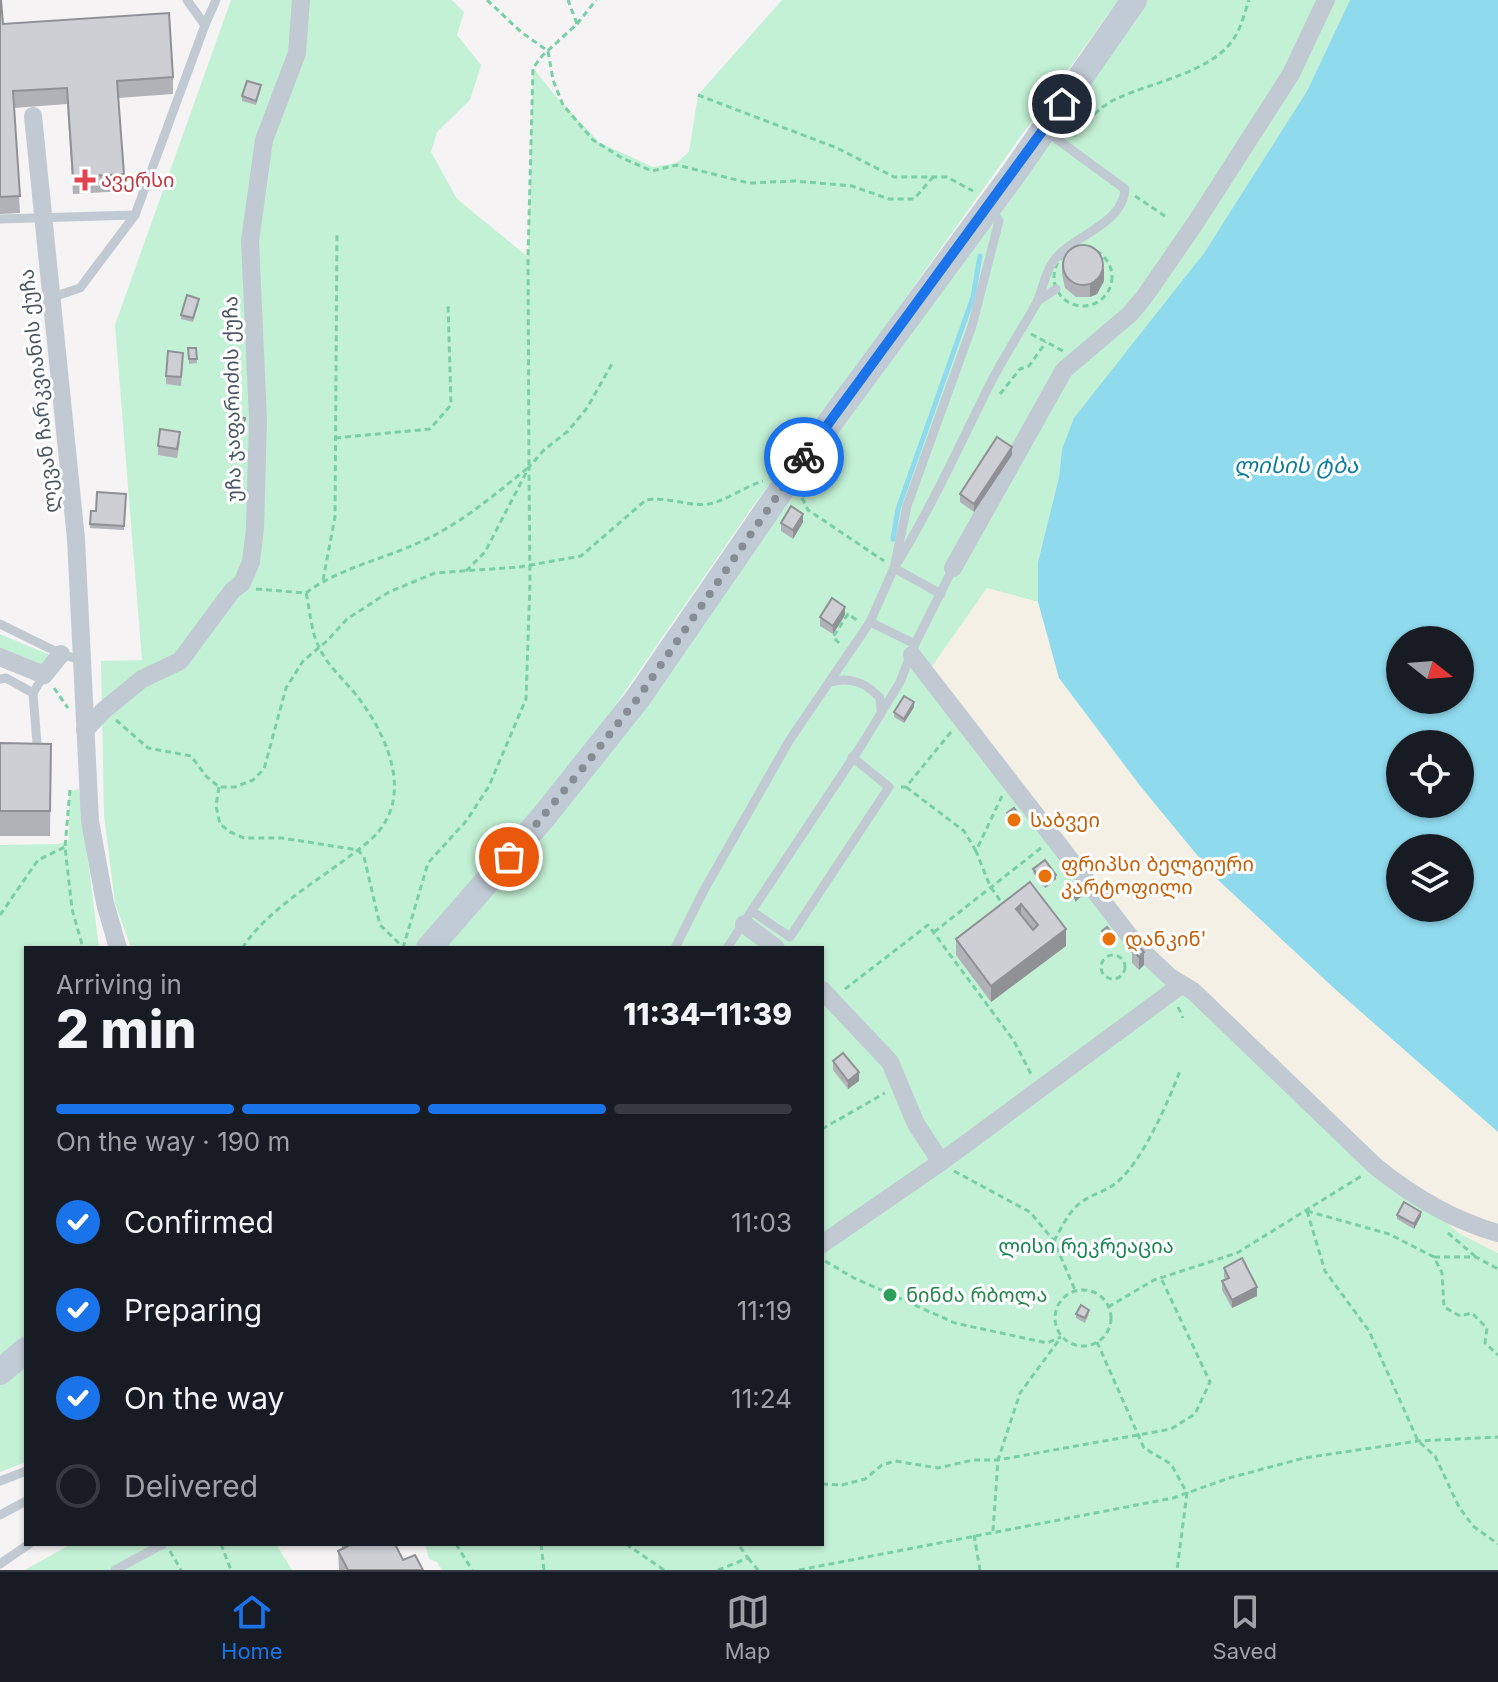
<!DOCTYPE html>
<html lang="en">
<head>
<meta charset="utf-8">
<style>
  :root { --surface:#171b24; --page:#20242c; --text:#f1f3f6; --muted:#9ea1a6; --line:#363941; --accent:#1a73e8 }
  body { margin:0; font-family:Inter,"Noto Sans Georgian",sans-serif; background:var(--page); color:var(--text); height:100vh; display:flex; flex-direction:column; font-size:30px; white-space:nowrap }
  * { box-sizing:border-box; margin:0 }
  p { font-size:26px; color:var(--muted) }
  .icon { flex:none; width:44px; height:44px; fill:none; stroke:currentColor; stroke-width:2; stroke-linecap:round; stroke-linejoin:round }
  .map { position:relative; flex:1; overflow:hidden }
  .details { position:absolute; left:24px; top:946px; width:800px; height:600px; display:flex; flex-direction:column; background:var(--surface); border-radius:0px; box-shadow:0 2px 6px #0004 }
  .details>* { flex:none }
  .needle { width:52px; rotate:107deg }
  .fabs { position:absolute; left:1386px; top:626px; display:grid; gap:16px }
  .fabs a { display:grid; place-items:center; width:88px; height:88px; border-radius:50%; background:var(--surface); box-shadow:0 2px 6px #0004; font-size:40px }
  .pin { position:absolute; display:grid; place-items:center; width:68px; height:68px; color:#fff; margin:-34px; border:4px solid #fff; border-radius:50%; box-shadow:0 2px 8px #0007 }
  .courier { position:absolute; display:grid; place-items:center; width:80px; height:80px; margin:-40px; border:6px solid #1a73e8; border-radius:50%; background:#fff; color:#222; box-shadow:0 2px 10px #0007 }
  .head em { font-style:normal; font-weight:800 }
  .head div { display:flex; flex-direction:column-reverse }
  .head { display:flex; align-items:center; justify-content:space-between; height:136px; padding:0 32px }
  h1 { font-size:52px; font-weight:800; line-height:60px }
  .bar { display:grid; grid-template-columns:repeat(4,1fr); gap:12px 8px; align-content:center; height:96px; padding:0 32px }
  .bar i { height:10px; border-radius:6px; background:var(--line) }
  .bar .selected { background:var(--accent) }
  .bar p { grid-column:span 4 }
  ol { padding:0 32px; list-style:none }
  li { display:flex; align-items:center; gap:24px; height:88px }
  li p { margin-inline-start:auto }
  li .icon { padding:8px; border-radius:50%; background:var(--accent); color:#fff; stroke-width:4 }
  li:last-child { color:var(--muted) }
  li i { width:44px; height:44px; border:4px solid var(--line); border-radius:50% }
  .dock { display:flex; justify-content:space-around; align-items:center; height:112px; border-top:2px solid var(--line); background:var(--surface); font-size:22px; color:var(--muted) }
  .dock a { display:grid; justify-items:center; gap:4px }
  .dock .selected { color:var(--accent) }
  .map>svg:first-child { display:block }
</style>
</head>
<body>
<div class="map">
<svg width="1498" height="1570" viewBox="0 0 1498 1570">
  <rect width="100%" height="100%" fill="#f5f3f3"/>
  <g fill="#c3f1d5">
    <polygon points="231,0 452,0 464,12 457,35 481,65 470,100 437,132 431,152 457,199 528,257 533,68 558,99 600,143 653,167 676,163 689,152 698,95 782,0 1118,0 824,412 753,506 601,726 564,775 415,948 131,948 115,903 104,815 101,661 142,660 115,325"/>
    <polygon points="1144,0 1350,0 1307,91 1204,253 1142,335 1062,449 1059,477 1038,562 1038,602 987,588 970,613 1482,1245 1498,1253 1498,1570 442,1570 437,1562 429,1559 425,1544 822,1544 822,948 445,948 808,468"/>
    <polygon points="0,634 50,655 44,675 0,654"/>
    <polygon points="79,789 99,948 26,948 26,1335 0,1357 0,845 58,844 69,841 69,792"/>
    <polygon points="26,1360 26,1462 0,1472 0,1382"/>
    <polygon points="71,1544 276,1544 292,1570 25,1570"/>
  </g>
  <polygon fill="#f5f0e5" points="987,588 1038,602 1059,678 1141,787 1216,878 1336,990 1498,1132 1498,1253 1460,1234 1440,1217 1136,934 930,669"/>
  <path fill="#90daee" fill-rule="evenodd" d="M1350,0H1498V1132L1336,990L1216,878L1141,787L1059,678L1038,602V562L1059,477L1062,449L1074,418L1204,253L1307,91ZM1400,640H1460V700H1400ZM1400,744H1460V804H1400ZM1400,848H1460V908H1400Z"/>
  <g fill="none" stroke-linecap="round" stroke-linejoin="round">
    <polyline stroke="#90daee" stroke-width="5" points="893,539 898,509 973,297 980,256"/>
    <g stroke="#7ad0a6" stroke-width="3" stroke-dasharray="6 4" stroke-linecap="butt">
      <polyline points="487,0 521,32 548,51 553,80 563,105 593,140 622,158 652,171 677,165 749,183 795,181 852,186 889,199 914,199 933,177"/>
      <polyline points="577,24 596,0"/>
      <polyline points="698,95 837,148 894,177 947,177 973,191"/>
      <path d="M1074,136C1086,122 1099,107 1116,99C1151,82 1216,72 1236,35C1242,25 1245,11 1249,0"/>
      <polyline points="1135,196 1168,218"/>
      <circle cx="1083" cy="277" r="29"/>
      <polyline points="1031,334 1063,351"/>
      <polyline points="1000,394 1020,369 1029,366 1046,342"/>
      <polyline points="335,438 430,429 451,405 448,303"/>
      <polyline points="802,498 808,510 884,561"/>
      <polyline points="466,571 485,552 529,467 544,450 568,431 587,408 613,362"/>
      <polyline points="323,580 335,517 337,232"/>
      <path d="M256,589L306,593C339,568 381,560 418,543C460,525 494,495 529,467L528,257L533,68L542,56L577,24L568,0"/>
      <polyline points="839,643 833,637 848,614 858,621"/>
      <polyline points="54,688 68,708"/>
      <path d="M116,720L148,748L191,756L206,776L219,787H235L253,780L264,769L286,688L303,661L328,640L347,619L389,592L435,573L519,567L581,556L646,500C665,496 691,507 709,504C725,501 746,486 763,481"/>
      <polyline points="219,787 216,806 220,824 230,832 244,838 282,838 358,850 364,857 380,925 402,946"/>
      <polyline points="901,787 906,787 951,732"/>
      <polyline points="906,787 964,831 976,851"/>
      <polyline points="70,790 65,847 72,909 83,948"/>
      <polyline points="1002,796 976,851 990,886 1002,903"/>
      <polyline points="0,915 38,860 65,847"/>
      <polyline points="934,932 1041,848"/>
      <path d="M242,948C273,903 327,876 368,842C415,803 391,742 360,700C348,683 327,666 319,647C311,632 310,610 306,593"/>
      <polyline points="403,948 428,863 467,820 489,786 526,699 530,583 529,467"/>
      <circle cx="1113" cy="967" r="12"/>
      <polyline points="845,989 928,925 1014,1041 1032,1076"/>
      <polyline points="1178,1007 1183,1018"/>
      <polyline points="822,1129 885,1093"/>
      <polyline points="954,1171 1030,1212 1054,1241 1075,1290"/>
      <polyline points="1307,1211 1325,1271 1369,1331 1418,1441 1435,1456 1459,1507 1473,1526 1498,1544"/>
      <polyline points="1307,1211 1389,1234 1434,1257 1442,1273 1444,1307 1460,1316 1472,1313 1487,1328 1485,1343 1498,1355"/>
      <polyline points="1448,1233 1476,1257"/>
      <path d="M1054,1241C1062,1227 1069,1210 1083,1201C1093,1194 1106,1191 1116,1183C1142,1163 1168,1102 1180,1071"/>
      <polyline points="1434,1257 1476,1257 1498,1269"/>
      <polyline points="825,1261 854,1278 955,1323 1047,1343 1061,1337"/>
      <circle cx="1083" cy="1318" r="28"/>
      <polyline points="1108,1307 1154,1280 1237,1253 1363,1175"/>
      <polyline points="1097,1342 1144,1448 1171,1464 1187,1493 1177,1570"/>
      <polyline points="822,1484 842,1485 865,1479 882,1465 895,1461 938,1468 973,1460 998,1460 1171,1429 1195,1414 1210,1382 1161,1278"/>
      <polyline points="993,1531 998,1460 1020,1393 1059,1340"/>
      <polyline points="974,1535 980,1570"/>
      <polyline points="221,1544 231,1570"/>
      <polyline points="456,1544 472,1570"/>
      <polyline points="541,1544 544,1570"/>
      <polyline points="626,1544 664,1570"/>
      <polyline points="170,1551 181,1570"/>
      <polyline points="748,1558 758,1570"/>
      <polyline points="718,1570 748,1558 738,1544"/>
      <polyline points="799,1570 1173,1498 1229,1478 1304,1458 1418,1441 1498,1437"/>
    </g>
    <g stroke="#c1cad2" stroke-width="9">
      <polyline points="205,25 216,0"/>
      <polyline points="0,219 135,215"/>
      <polyline points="53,297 80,288 135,215 205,25 187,0"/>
      <polyline points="1039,300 1056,289"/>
      <path d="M941,594L894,568C931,509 959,446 990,384C1004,356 1021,331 1036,304C1042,292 1044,277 1051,265C1068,235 1123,227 1125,189L1047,132"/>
      <polyline points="870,622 915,644"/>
      <polyline points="0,624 61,654 84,661"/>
      <polyline points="0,679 6,678 33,693"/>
      <path d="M831,682C851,676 866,683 880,698L881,710"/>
      <polyline points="34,752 37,744 33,693 44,675"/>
      <polyline points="753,912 790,937 889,787 852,757"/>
      <polyline points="675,948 704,890 789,741 870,622 894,568 907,506 972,326 999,221 991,207"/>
      <polyline points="727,948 861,746 900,682 915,644 953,568"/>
      <polyline points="0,1481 26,1471"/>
      <polyline points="0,1515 26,1501"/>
      <polyline points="0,1564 29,1544"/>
      <polyline points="115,1570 163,1544"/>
    </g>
    <g stroke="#c1cad2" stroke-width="18">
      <polyline points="33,116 76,539 90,821 105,903 118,948"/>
      <polyline points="953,568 1064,370 1130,314 1145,296 1196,222 1291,74 1326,0"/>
      <path d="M912,655L1138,947L1170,977L1193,991L1375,1166C1412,1196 1451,1220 1498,1233"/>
      <polyline points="0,657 44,675 61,654"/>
      <polyline points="85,730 103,711 142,679 180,661 232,591 242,583 251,562 255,528 258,419 250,241 264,140 297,53 301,0"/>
      <polyline points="744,924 776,948"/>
      <polyline points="822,990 890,1062 916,1124 941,1162"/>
      <polyline points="822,1244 941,1162 1181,985"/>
    </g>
    <g stroke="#c1cbd6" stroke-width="26">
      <polyline points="429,948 545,815 638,698 795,470 1014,173 1134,0"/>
      <polyline points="0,1372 26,1350"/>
    </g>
  </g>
  <g fill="#b0b2b7">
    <polygon points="0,0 3,24 173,77 173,94 118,98 124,191 73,194 67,104 14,108 20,213 0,214"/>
    <polygon points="261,89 256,105 242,101 242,96"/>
    <polygon points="1062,261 1104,281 1097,294 1090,297 1076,297 1065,288 1062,274"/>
    <polygon points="199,303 193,322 181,319 181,315"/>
    <polygon points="188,348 196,348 197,363 189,364"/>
    <polygon points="183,361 181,386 166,384 166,376"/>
    <polygon points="245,422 242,436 233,434 233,430"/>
    <polygon points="180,441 177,458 158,455 158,446"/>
    <polygon points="1012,455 974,512 960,502 960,494"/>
    <polygon points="126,494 124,530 90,528 91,511 96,511"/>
    <polygon points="803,522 793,539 781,531 781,523"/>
    <polygon points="845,615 833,634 820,626 820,617"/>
    <polygon points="914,707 904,723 894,717 894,712"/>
    <polygon points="0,743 51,744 50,836 0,836"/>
    <polygon points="1007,813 1022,823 1015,828 1007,817"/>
    <polygon points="1033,869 1056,879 1045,888 1033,873"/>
    <polygon points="1030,882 1066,946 991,1002 956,955 956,939"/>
    <polygon points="1102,931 1117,943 1111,948 1102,936"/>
    <polygon points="1132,950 1144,952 1144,965 1139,970 1132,963"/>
    <polygon points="833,1061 859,1081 848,1089 833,1070"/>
    <polygon points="1397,1215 1421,1216 1414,1229 1397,1219"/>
    <polygon points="1224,1268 1257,1296 1232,1308 1222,1290 1222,1281 1225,1280 1224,1276"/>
    <polygon points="1076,1314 1089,1314 1085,1323 1076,1318"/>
    <polygon points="342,1544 395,1544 403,1560 423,1570 339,1570 338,1551 342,1549"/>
  </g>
  <g fill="#909195">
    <polygon points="1104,268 1104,281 1097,294 1090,297 1090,285"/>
    <polygon points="1012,447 1012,455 974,512 974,504"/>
    <polygon points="803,514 803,522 793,539 793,530"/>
    <polygon points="845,607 845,615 833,634 833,626"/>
    <polygon points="914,702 914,707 904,723 904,719"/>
    <polygon points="1022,819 1022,823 1015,828 1015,824"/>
    <polygon points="1056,875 1056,879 1045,888 1045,883"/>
    <polygon points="1081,892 1081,897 1075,902 1075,898"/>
    <polygon points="1021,904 1021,921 1016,909"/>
    <polygon points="1066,929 1066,946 991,1002 991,986"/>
    <polygon points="1144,952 1144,965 1139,970 1139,957"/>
    <polygon points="859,1072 859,1081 848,1089 848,1081"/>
    <polygon points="1421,1212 1421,1216 1414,1229 1414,1224"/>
    <polygon points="1257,1287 1257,1296 1232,1308 1232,1300"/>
  </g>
  <g fill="#cdcfd5" stroke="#909195" stroke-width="2" fill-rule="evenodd">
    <polygon points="0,0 1,0 3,24 169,13 173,77 117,81 124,174 73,177 67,88 13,91 20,196 0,197"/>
    <polygon points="247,81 261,85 256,101 242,96"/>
    <circle cx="1083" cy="265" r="20"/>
    <polygon points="187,295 199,299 193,318 181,315"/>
    <polygon points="188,348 196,348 197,359 189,359"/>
    <polygon points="168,351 183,353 181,377 166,376"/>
    <polygon points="235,416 245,418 242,431 233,430"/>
    <polygon points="160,429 180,432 177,449 158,446"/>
    <polygon points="997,437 1012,447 974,504 960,494"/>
    <polygon points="97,492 126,494 124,526 90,524 91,511 96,511"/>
    <polygon points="791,506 803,514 793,530 781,523"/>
    <polygon points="832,598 845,607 833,626 820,617"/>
    <polygon points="904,696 914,702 904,719 894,712"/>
    <polygon points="0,743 51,744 50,811 0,811"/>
    <polygon points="1014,808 1022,819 1015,824 1007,813"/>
    <polygon points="1045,860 1056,875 1045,883 1033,869"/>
    <path d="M1030,882L1066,929L991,986L956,939ZM1021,904L1038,925L1033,930L1016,909Z"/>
    <polygon points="1075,885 1081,892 1075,898 1069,890"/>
    <polygon points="1107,927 1117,939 1111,944 1102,931"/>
    <polygon points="1138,945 1144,952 1139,957 1132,950"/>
    <polygon points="843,1053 859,1072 848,1081 833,1061"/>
    <polygon points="1404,1202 1421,1212 1414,1224 1397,1215"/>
    <polygon points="1242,1258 1257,1287 1232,1300 1222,1281 1229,1278 1224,1268"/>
    <polygon points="1081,1305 1089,1310 1085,1318 1076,1314"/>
    <polygon points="347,1544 395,1544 403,1560 415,1555 423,1570 348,1570 338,1551 348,1546"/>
  </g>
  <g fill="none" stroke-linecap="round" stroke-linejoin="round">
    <polyline stroke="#868d94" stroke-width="8" stroke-dasharray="0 14.4" points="509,857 587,763 638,698 804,457"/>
    <polyline stroke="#1a73e8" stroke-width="10" points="804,457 1062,104"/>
  </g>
  <path fill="#e0444e" stroke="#fff" stroke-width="3" d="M81 168h8v8h8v8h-8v8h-8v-8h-8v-8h8z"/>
  <g fill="#e8710a" stroke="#fff" stroke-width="3">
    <circle cx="1014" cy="820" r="8"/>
    <circle cx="1045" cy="876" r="8"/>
    <circle cx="1109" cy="939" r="8"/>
  </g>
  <circle fill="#2e9e5b" stroke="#fff" stroke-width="3" cx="890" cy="1295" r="8"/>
  <g text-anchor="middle" stroke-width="6" stroke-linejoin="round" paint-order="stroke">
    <g font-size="20" fill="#be3a42" stroke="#fff" text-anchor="start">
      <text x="101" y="187">ავერსი</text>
    </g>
    <g font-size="20" fill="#4a5661" stroke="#fff">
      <text transform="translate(39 391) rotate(-96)" y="7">ლევან ჩარკვიანის ქუჩა</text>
      <text transform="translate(232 399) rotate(-91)" y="7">უჩა ჯაფარიძის ქუჩა</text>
    </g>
    <g font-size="20" fill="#c56008" stroke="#fff" text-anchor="start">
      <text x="1030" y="827">საბვეი</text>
      <text x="1061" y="871">ფრიპსი ბელგიური<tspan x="1061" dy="23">კარტოფილი</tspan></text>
      <text x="1125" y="946">დანკინ'</text>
    </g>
    <g font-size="20" fill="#17864f" stroke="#fff">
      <text x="1086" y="1253">ლისი რეკრეაცია</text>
    </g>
    <g font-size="20" fill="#27864d" stroke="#fff" text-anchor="start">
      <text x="906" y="1302">ნინძა რბოლა</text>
    </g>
    <g font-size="22" font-style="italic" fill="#0c7c9b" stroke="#fff">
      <text x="1296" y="473">ლისის ტბა</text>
    </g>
  </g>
</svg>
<div class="fabs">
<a><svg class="needle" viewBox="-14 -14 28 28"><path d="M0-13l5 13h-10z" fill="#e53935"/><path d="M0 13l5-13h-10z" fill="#9ea1a6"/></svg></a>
<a><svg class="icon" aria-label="locate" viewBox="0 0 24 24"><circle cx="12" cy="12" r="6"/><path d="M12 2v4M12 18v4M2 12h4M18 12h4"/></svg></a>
<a><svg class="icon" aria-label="layers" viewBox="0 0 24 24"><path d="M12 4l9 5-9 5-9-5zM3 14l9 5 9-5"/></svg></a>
</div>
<div class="pin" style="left:509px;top:857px;background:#ea580c"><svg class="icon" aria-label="bag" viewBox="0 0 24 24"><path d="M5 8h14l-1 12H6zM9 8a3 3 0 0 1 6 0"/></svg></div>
<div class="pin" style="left:1062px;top:104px;background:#1f2937"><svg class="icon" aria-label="home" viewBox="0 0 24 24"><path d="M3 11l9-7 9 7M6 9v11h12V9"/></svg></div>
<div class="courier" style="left:804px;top:457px"><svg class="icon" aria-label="bike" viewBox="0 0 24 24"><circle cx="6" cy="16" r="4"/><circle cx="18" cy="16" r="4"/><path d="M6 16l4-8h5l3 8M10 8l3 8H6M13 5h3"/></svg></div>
<section class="details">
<div class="head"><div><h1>2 min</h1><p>Arriving in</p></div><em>11:34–11:39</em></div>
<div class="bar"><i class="selected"></i><i class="selected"></i><i class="selected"></i><i></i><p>On the way · 190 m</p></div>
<ol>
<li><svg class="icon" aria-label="check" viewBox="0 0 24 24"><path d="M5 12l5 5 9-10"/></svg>Confirmed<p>11:03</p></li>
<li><svg class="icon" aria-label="check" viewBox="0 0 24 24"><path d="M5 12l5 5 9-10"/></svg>Preparing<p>11:19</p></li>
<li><svg class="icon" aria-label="check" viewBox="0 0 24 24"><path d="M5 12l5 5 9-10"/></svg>On the way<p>11:24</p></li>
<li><i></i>Delivered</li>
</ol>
</section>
</div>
<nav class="dock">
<a class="selected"><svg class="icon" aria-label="home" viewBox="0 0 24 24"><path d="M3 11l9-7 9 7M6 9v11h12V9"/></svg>Home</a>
<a><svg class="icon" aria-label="map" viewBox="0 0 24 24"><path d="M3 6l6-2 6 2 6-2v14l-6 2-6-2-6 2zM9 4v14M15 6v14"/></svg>Map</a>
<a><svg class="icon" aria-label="saved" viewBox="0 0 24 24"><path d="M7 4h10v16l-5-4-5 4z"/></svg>Saved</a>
</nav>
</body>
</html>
